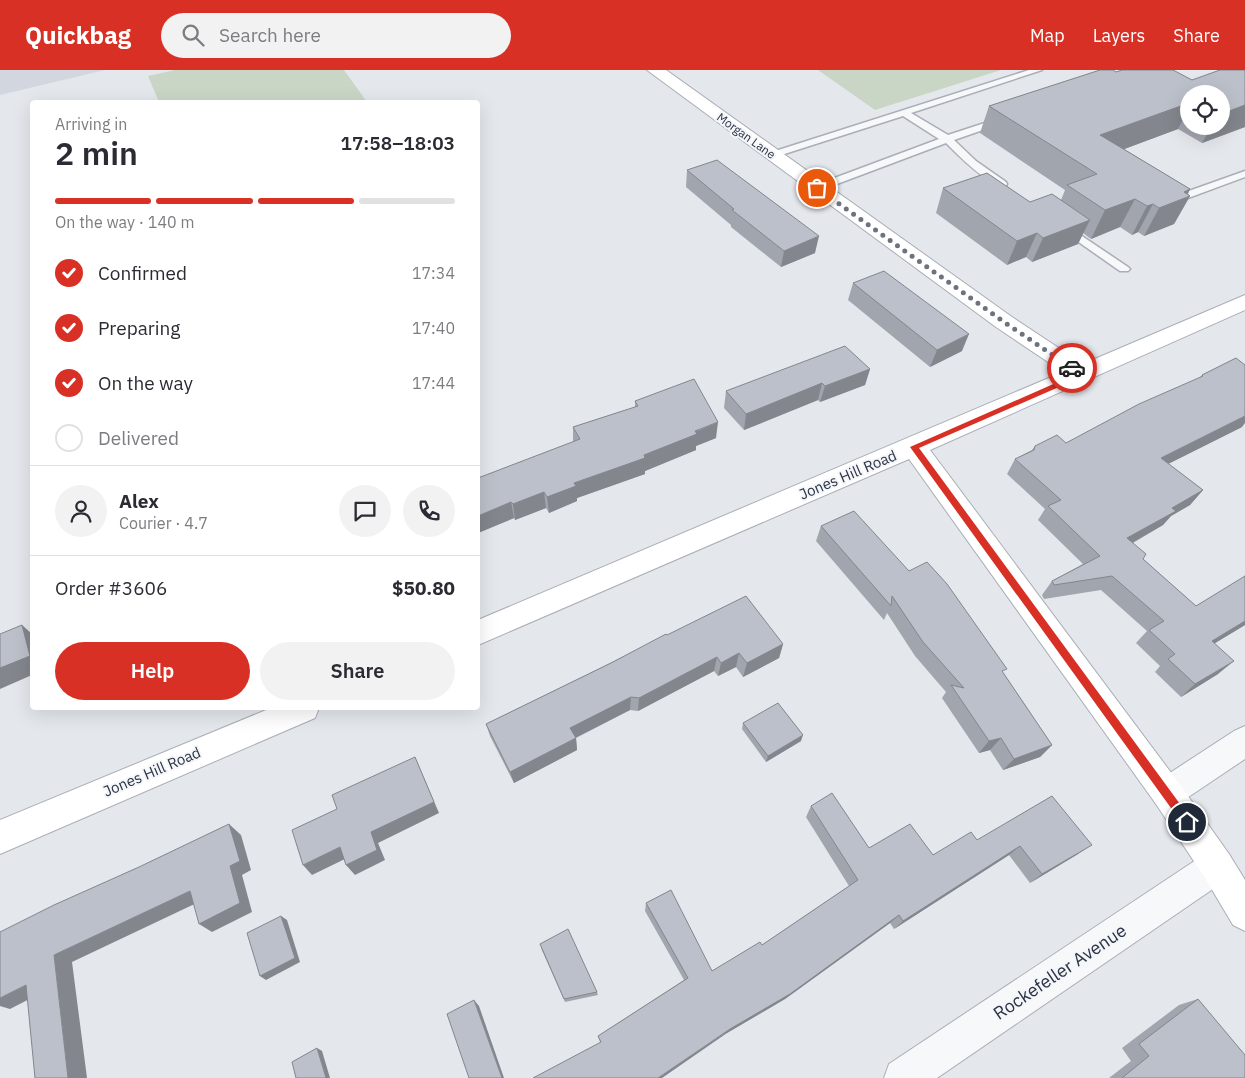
<!DOCTYPE html>
<html lang="en">
<head>
<meta charset="utf-8">
<style>
  :root { --surface:#fff; --page:#f2f2f3; --text:#2b2b33; --muted:#7c7c81; --line:#e1e1e2; --accent:#d93025 }
  body { margin:0; font-family:"IBM Plex Sans",sans-serif; background:var(--page); color:var(--text); height:100vh; display:flex; flex-direction:column; font-size:19px; white-space:nowrap }
  * { box-sizing:border-box; margin:0 }
  p { font-size:16px; color:var(--muted) }
  .icon { flex:none; width:28px; height:28px; fill:none; stroke:currentColor; stroke-width:2; stroke-linecap:round; stroke-linejoin:round }
  .map { position:relative; flex:1; overflow:hidden }
  .side { position:absolute; left:30px; top:30px; width:450px; height:610px; display:flex; flex-direction:column; background:var(--surface); border-radius:5px; box-shadow:0 5px 20px #0002 }
  .side>* { flex:none }
  .fabs { position:absolute; left:1180px; top:15px; display:grid; gap:10px }
  .fabs a { display:grid; place-items:center; width:50px; height:50px; border-radius:50%; background:var(--surface); box-shadow:0 5px 20px #0002; font-size:25px }
  .pin { position:absolute; display:grid; place-items:center; width:42px; height:42px; color:#fff; margin:-21px; border:2px solid #fff; border-radius:50%; box-shadow:0 1px 5px #0007 }
  .courier { position:absolute; display:grid; place-items:center; width:50px; height:50px; margin:-25px; border:4px solid #d93025; border-radius:50%; background:#fff; color:#222; box-shadow:0 1px 6px #0007 }
  .head em { font-style:normal; font-weight:600 }
  .head div { display:flex; flex-direction:column-reverse }
  .head { display:flex; align-items:center; justify-content:space-between; height:85px; padding:0 25px }
  h1 { font-size:32px; font-weight:600; line-height:38px }
  .bar { display:grid; grid-template-columns:repeat(4,1fr); gap:8px 5px; align-content:center; height:60px; padding:0 25px }
  .bar i { height:6px; border-radius:4px; background:var(--line) }
  .bar .current { background:var(--accent) }
  .bar p { grid-column:span 4 }
  .line { display:flex; align-items:center; gap:12px; padding:0 25px; border-top:1px solid var(--line) }
  .line div { flex:1 }
  .round { display:grid; place-items:center; flex:none; width:52px; height:52px; border-radius:26px; background:var(--page) }
  ol { padding:0 25px; list-style:none }
  li { display:flex; align-items:center; gap:15px; height:55px }
  li p { margin-inline-start:auto }
  li .icon { padding:5px; border-radius:50%; background:var(--accent); color:#fff; stroke-width:4 }
  li:last-child { color:var(--muted) }
  li i { width:28px; height:28px; border:2px solid var(--line); border-radius:50% }
  .primary-button { display:flex; gap:10px; margin-top:auto; padding:10px 25px }
  .primary-button a { flex:1; height:58px; border-radius:30px; background:var(--accent); color:#fff; font-size:20px; font-weight:600; line-height:58px; text-align:center }
  .primary-button a+a { background:var(--page); color:var(--text) }
  header { display:flex; align-items:center; gap:30px; box-sizing:border-box; height:70px; padding:0 25px; background:var(--accent); color:#fff }
  header strong { font-size:24px }
  nav { display:flex; gap:28px; margin-inline-start:auto; font-size:18px }
  .search { width:350px; height:45px; background:var(--page); display:flex; align-items:center; gap:12px; box-sizing:border-box; padding:0 18px; border-radius:28px; color:var(--muted); font-size:19px }
  .map>svg:first-child { display:block }
</style>
</head>
<body>
<header>
<strong>Quickbag</strong>
<div class="search"><svg class="icon" aria-label="search" viewBox="0 0 24 24"><circle cx="10" cy="10" r="6"/><path d="M15 15l6 6"/></svg>Search here</div>
<nav><a>Map</a><a>Layers</a><a>Share</a></nav>
</header>
<div class="map">
<svg width="1245" height="1008" viewBox="0 0 1245 1008">
  <rect width="100%" height="100%" fill="#e4e7ec"/>
  <polygon fill="#d2d6de" points="0,0 105,0 0,25"/>
  <g fill="#c9d6c5">
    <polygon points="175,0 344,0 367,32 159,32 148,6"/>
    <polygon points="818,0 1001,0 875,40"/>
  </g>
  <g fill="none" stroke-linecap="round" stroke-linejoin="round">
    <g stroke="#a9aeb7" stroke-width="3">
      <g id="lane">
        <path d="M1029,0H1042L911,43L948,65L997,49H1003V53L954,70L976,91L1006,112L1007,114L1006,116C991,119 956,83 946,73L821,120H813L812,118L813,116L939,69L903,46L775,87L772,88L767,85L769,83Z"/>
        <polygon points="1245,101 1245,107 1180,131 1172,131 1171,129 1172,127"/>
        <polygon points="1064,154 1128,197 1130,199 1128,201 1120,201 1060,159 1059,157 1060,155"/>
      </g>
    </g>
    <g stroke="#a9aeb7" stroke-width="2">
      <g id="street">
        <polygon points="1245,656 1245,689 1178,734 1167,739 1156,734 1151,723 1156,712 1234,661"/>
        <polygon points="1217,779 1229,784 1234,796 1229,808 937,1008 884,1008 889,994 1205,784"/>
      </g>
    </g>
    <g stroke="#a9aeb7" stroke-width="2">
      <g id="secondary">
        <polygon points="647,0 666,0 1012,247 1083,294 1245,225 1245,240 930,380 1178,712 1229,784 1245,810 1245,861 1233,855 1205,808 1156,734 909,389 478,575 478,550 1063,302 996,257"/>
        <polygon points="271,638 319,638 315,648 0,784 0,750"/>
      </g>
    </g>
    <use href="#lane" fill="#f7f8fa" fill-rule="evenodd"/>
    <use href="#street" fill="#f7f8fa" fill-rule="evenodd"/>
    <use href="#secondary" fill="#fff" fill-rule="evenodd"/>
  </g>
  <g fill="#a1a5ae" fill-rule="evenodd">
    <path d="M1100,0H1113L1116,2L1122,0H1173L1192,10L1220,0H1245V57L1202,73L1178,59L1124,79L1190,119L1188,124L1190,126L1174,154L1144,166L1138,162L1132,165L1120,157L1091,169L1083,163L1078,174L1032,192L1026,187L1007,195L936,143L943,118L987,103L1030,132L1052,124L1061,130L1065,120L980,63L989,36ZM1189,24H1221V56H1189Z"/>
    <polygon points="687,100 815,183 781,197 731,157 731,155 686,117"/>
    <polygon points="853,213 962,281 930,297 848,230"/>
    <polygon points="1236,288 1242,357 1168,394 1203,420 1190,435 1171,446 1163,455 1133,473 1143,489 1196,536 1243,508 1245,505 1245,555 1215,573 1218,604 1181,627 1155,602 1160,596 1136,573 1147,561 1101,520 1044,529 1042,525 1052,511 1083,494 1038,450 1045,439 1007,404 1015,389 1032,380 1035,376 1066,373 1199,308 1202,305"/>
    <polygon points="870,299 865,315 820,332 818,330 744,360 724,338 726,321"/>
    <polygon points="635,331 716,368 696,376 696,380 645,401 645,404 577,428 577,431 549,443 546,438 515,450 514,448 478,463 573,372 573,357 635,337"/>
    <polygon points="821,456 909,501 1004,604 1052,675 1040,687 1003,700 990,680 979,683 942,628 946,622 915,586 887,543 884,550 816,471"/>
    <polygon points="667,565 783,574 779,588 743,607 736,597 718,606 714,601 638,641 630,640 576,668 577,680 514,713 490,666 486,654"/>
    <polygon points="743,653 801,671 766,692 742,659"/>
    <polygon points="811,736 869,778 933,785 977,770 1078,784 1030,813 1009,785 894,859 890,853 785,929 727,963 600,972 598,966 684,910 645,841 646,833 712,901 762,875 849,816 806,747"/>
    <polygon points="541,878 597,922 598,925 565,932"/>
    <polygon points="1198,929 1245,1008 1109,1008 1131,991 1122,978 1179,935"/>
  </g>
  <g fill="#83868d">
    <polygon points="1189,33 1189,38 1178,59 1087,93 1100,65"/>
    <polygon points="1245,35 1245,57 1202,73 1212,56 1221,56 1221,44"/>
    <polygon points="1190,119 1186,127 1190,126 1174,154 1144,166 1159,138 1184,122"/>
    <polygon points="1135,129 1120,157 1091,169 1105,140"/>
    <polygon points="1153,134 1138,162 1132,165 1147,136"/>
    <polygon points="1090,150 1078,174 1032,192 1043,168"/>
    <polygon points="1037,163 1026,187 1007,195 1017,171"/>
    <polygon points="819,166 815,183 781,197 784,181"/>
    <polygon points="969,264 962,281 930,297 937,280"/>
    <polygon points="870,299 865,315 820,332 825,316"/>
    <polygon points="822,313 818,330 744,360 746,344"/>
    <polygon points="1245,338 1245,353 1242,357 1150,403 1161,388"/>
    <polygon points="718,352 716,368 696,376 696,380 645,401 645,404 577,428 577,431 549,443 547,427 574,413"/>
    <polygon points="1203,420 1190,435 1171,446 1163,455 1116,482 1127,468 1172,438"/>
    <polygon points="544,422 546,438 515,450 513,434"/>
    <polygon points="511,432 514,448 478,463 478,446"/>
    <polygon points="1245,551 1245,555 1197,584 1212,571"/>
    <polygon points="22,555 32,564 32,605 0,619 0,598"/>
    <polygon points="783,574 779,588 743,607 747,593"/>
    <polygon points="739,583 736,597 718,606 721,593"/>
    <polygon points="717,587 714,601 638,641 639,628"/>
    <polygon points="1234,591 1218,604 1181,627 1195,614"/>
    <polygon points="631,627 630,640 571,670 570,658"/>
    <polygon points="803,665 801,671 766,692 768,686"/>
    <polygon points="576,668 577,680 514,713 510,702"/>
    <polygon points="1001,668 990,680 979,683 989,671"/>
    <polygon points="1052,675 1040,687 1003,700 1014,689"/>
    <polygon points="415,687 439,743 378,773 385,790 355,805 346,795 371,762"/>
    <polygon points="229,754 241,765 251,800 242,805 252,842 212,862 199,854 230,796"/>
    <polygon points="1092,775 1078,784 1030,813 1042,804"/>
    <polygon points="1020,776 1009,785 894,859 903,851"/>
    <polygon points="340,777 349,787 312,805 303,795"/>
    <polygon points="190,821 203,830 72,892 87,1008 68,1008 54,885"/>
    <polygon points="899,845 890,853 785,929 727,963 662,1008 658,1008"/>
    <polygon points="281,846 287,850 300,892 266,910 260,906"/>
    <polygon points="26,915 45,921 10,939 0,936 0,928"/>
    <polygon points="474,930 479,936 504,1008 502,1008"/>
    <polygon points="317,978 322,981 330,1008 326,1008"/>
  </g>
  <g fill="#bbc0ca" stroke="#83868d">
    <polygon points="1100,0 1113,0 1116,2 1122,0 1173,0 1192,10 1220,0 1245,0 1245,35 1221,44 1221,24 1189,24 1189,33 1100,65 1190,119 1184,122 1190,126 1159,138 1153,134 1147,136 1135,129 1105,140 1067,115 1097,104 989,36"/>
    <polygon points="717,90 819,166 784,181 732,140 734,139 687,100"/>
    <polygon points="987,103 1030,132 1052,124 1090,150 1043,168 1037,163 1017,171 943,118"/>
    <polygon points="884,201 969,264 937,280 853,213"/>
    <polygon points="845,276 870,299 825,316 822,313 746,344 726,321"/>
    <polygon points="1236,288 1245,295 1245,346 1161,388 1203,420 1172,438 1176,441 1127,468 1146,484 1143,489 1196,536 1245,506 1245,551 1212,571 1234,591 1195,614 1168,589 1175,584 1149,560 1164,551 1112,506 1054,515 1052,511 1100,486 1048,436 1061,430 1015,389 1034,380 1035,376 1057,365 1066,373 1139,334 1203,306 1202,305"/>
    <polygon points="694,309 718,352 695,361 697,364 644,385 645,388 574,413 576,416 547,427 544,422 513,434 511,432 478,446 478,408 580,369 573,357 638,336 635,331"/>
    <polygon points="854,441 909,501 927,492 947,514 1007,599 1002,601 1052,675 1014,689 1001,668 989,671 951,615 964,618 923,572 892,526 891,536 821,456"/>
    <polygon points="746,526 783,574 747,593 739,583 721,593 717,587 639,628 631,627 570,658 576,668 510,702 486,654 611,593 666,564 667,565"/>
    <polygon points="22,555 30,586 0,598 0,564"/>
    <polygon points="778,633 803,665 768,686 743,653"/>
    <polygon points="415,687 434,732 371,762 377,780 346,795 340,777 303,795 292,760 337,739 332,725"/>
    <polygon points="832,723 869,778 910,754 933,785 971,762 977,770 1052,726 1092,775 1042,804 1020,776 903,851 899,845 790,924 730,959 658,1008 533,1008 601,972 598,966 688,908 646,833 671,820 712,901 760,872 762,875 858,810 811,736"/>
    <polygon points="229,754 240,791 230,796 240,833 199,854 190,821 54,885 68,1008 35,1008 26,915 0,928 0,862 54,835 139,797"/>
    <polygon points="281,846 295,888 260,906 247,863"/>
    <polygon points="568,859 597,922 564,929 540,874"/>
    <polygon points="1198,929 1245,985 1245,1008 1122,1008 1149,986 1139,974"/>
    <polygon points="474,930 502,1008 469,1008 447,944"/>
    <polygon points="317,978 326,1008 296,1008 292,992"/>
  </g>
  <polygon fill="#d93025" points="1070,296 1075,296 1084,302 1084,306 919,378 1191,749 1191,756 1187,757 1184,756 910,377 1076,304 1070,299"/>
  <g fill="none" stroke-linecap="round" stroke-linejoin="round">
    <polyline stroke="#6c737f" stroke-width="5" stroke-dasharray="0 9" points="817,118 1004,252 1072,298"/>
  </g>
  <g text-anchor="middle" stroke-width="4" stroke-linejoin="round" paint-order="stroke">
    <g font-size="12" fill="#2b3445" stroke="#f4f6f9">
      <text transform="translate(746 66) rotate(36)" y="4">Morgan Lane</text>
    </g>
    <g font-size="15" fill="#2b3445" stroke="#f4f6f9">
      <text transform="translate(848 405) rotate(-23)" y="5">Jones Hill Road</text>
      <text transform="translate(152 702) rotate(-23)" y="5">Jones Hill Road</text>
    </g>
    <g font-size="18" fill="#2b3445" stroke="#f4f6f9">
      <text transform="translate(1060 902) rotate(-34)" y="6">Rockefeller Avenue</text>
    </g>
  </g>
</svg>
<div class="fabs">
<a><svg class="icon" aria-label="locate" viewBox="0 0 24 24"><circle cx="12" cy="12" r="6"/><path d="M12 2v4M12 18v4M2 12h4M18 12h4"/></svg></a>
</div>
<div class="pin" style="left:817px;top:118px;background:#ea580c"><svg class="icon" aria-label="bag" viewBox="0 0 24 24"><path d="M5 8h14l-1 12H6zM9 8a3 3 0 0 1 6 0"/></svg></div>
<div class="pin" style="left:1187px;top:752px;background:#1f2937"><svg class="icon" aria-label="home" viewBox="0 0 24 24"><path d="M3 11l9-7 9 7M6 9v11h12V9"/></svg></div>
<div class="courier" style="left:1072px;top:298px"><svg class="icon" aria-label="car" viewBox="0 0 24 24"><path d="M5 17H2v-5l4-1 3-4h7l3 4 3 1v5h-3M9 17h6M6 11h13"/><circle cx="7" cy="17" r="2"/><circle cx="17" cy="17" r="2"/></svg></div>
<section class="side">
<div class="head"><div><h1>2 min</h1><p>Arriving in</p></div><em>17:58–18:03</em></div>
<div class="bar"><i class="current"></i><i class="current"></i><i class="current"></i><i></i><p>On the way · 140 m</p></div>
<ol>
<li><svg class="icon" aria-label="check" viewBox="0 0 24 24"><path d="M5 12l5 5 9-10"/></svg>Confirmed<p>17:34</p></li>
<li><svg class="icon" aria-label="check" viewBox="0 0 24 24"><path d="M5 12l5 5 9-10"/></svg>Preparing<p>17:40</p></li>
<li><svg class="icon" aria-label="check" viewBox="0 0 24 24"><path d="M5 12l5 5 9-10"/></svg>On the way<p>17:44</p></li>
<li><i></i>Delivered</li>
</ol>
<div class="line" style="height:90px"><a class="round"><svg class="icon" aria-label="person" viewBox="0 0 24 24"><circle cx="12" cy="8" r="4"/><path d="M4 21q1-7 8-7t8 7"/></svg></a><div><b>Alex</b><p>Courier · 4.7</p></div><a class="round"><svg class="icon" aria-label="chat" viewBox="0 0 24 24"><path d="M4 5h16v11H9l-5 4z"/></svg></a><a class="round"><svg class="icon" aria-label="phone" viewBox="0 0 24 24"><path d="M5 4h4l2 5-3 2q2 4 5 5l2-3 5 2v4C11 20 4 13 5 4z"/></svg></a></div>
<div class="line" style="height:65px"><div>Order #3606</div><b>$50.80</b></div>
<div class="primary-button"><a>Help</a><a>Share</a></div>
</section>
</div>
</body>
</html>
